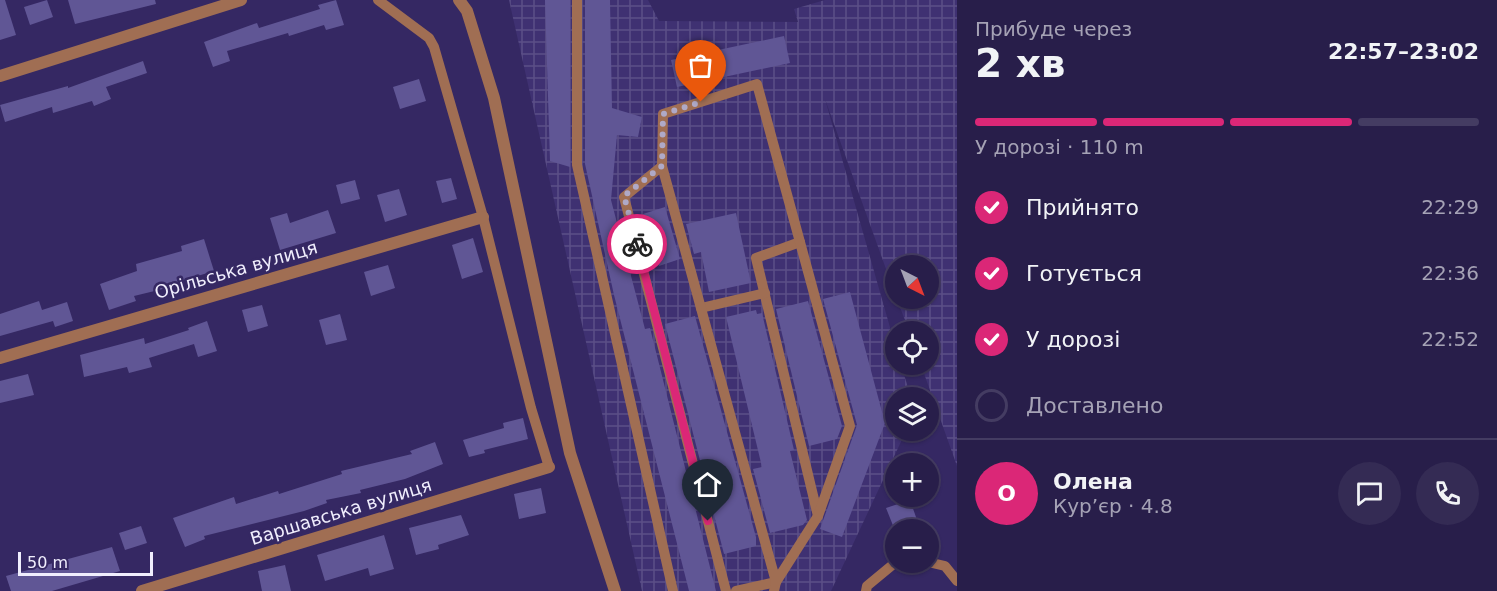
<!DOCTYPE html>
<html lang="uk">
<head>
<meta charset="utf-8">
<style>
  :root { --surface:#281e4a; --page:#342b54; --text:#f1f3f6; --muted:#a5a2b5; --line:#443c62; --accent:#db2777 }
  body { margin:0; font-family:"DejaVu Sans",sans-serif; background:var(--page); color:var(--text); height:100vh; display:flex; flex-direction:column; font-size:22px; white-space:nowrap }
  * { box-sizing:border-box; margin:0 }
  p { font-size:20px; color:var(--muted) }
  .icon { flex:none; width:33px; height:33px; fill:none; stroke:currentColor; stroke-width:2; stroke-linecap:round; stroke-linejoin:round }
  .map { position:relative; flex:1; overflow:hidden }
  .sheet { display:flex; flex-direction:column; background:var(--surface); width:540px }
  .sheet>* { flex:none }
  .needle { width:39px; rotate:138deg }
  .buttons { position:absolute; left:885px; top:255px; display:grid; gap:12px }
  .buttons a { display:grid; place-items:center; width:54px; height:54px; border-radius:50%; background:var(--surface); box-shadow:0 2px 4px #0004,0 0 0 2px var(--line); font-size:30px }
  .scale { position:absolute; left:18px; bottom:15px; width:135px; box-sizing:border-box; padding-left:6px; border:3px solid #f0eefd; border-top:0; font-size:16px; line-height:21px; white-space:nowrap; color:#f0eefd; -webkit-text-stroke:4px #352863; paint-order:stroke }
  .pin { position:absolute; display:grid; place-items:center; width:51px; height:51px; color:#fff; margin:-62px -26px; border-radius:50% 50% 50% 0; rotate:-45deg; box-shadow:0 0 6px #0007 }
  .pin .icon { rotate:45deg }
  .courier { position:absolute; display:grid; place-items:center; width:60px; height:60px; margin:-30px; border:4px solid #db2777; border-radius:50%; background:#fff; color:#222; box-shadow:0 2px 8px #0007 }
  .overview em { font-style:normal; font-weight:800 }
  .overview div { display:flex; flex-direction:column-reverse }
  .overview { display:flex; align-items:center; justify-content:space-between; height:102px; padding:0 18px }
  h1 { font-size:39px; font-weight:800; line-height:45px }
  .bar { display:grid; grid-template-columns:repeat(4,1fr); gap:9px 6px; align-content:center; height:72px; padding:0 18px }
  .bar i { height:8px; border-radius:4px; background:var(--line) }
  .bar .on { background:var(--accent) }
  .bar p { grid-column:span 4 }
  .line { display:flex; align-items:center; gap:15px; padding:0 18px; border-top:2px solid var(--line) }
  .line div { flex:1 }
  .round { display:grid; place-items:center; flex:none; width:63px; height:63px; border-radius:32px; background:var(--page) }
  ol { padding:0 18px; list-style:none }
  li { display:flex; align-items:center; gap:18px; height:66px }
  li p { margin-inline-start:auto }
  li .icon { padding:6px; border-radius:50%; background:var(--accent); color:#fff; stroke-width:4 }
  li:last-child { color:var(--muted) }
  li i { width:33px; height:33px; border:3px solid var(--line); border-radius:50% }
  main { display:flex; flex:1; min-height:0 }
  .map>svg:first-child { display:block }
</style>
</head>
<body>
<main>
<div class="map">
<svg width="957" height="591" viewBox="0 0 957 591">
  <defs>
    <pattern id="industrial-grid" width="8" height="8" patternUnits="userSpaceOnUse" patternTransform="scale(1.5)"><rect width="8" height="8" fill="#3f3172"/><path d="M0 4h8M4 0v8" fill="none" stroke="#5b4f87"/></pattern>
  </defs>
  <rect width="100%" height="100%" fill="#352863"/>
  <polygon fill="url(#industrial-grid)" points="509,0 648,0 659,21 798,22 794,9 825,0 957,0 957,466 921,365 928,364 928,332 909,331 897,299 928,298 928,266 896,266 895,294 825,99 895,345 896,364 901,365 911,397 896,398 896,430 906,431 831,591 642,591"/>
  <g fill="#605695">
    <polygon points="0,0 5,0 16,35 0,40"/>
    <polygon points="47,0 53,17 30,25 24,7"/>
    <polygon points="68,0 155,0 156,4 75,24"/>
    <polygon points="336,0 344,25 326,30 324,25 289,36 288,33 227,51 230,61 213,67 204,42 257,23 259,28 320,9 318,5"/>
    <polygon points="545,0 570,0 570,167 550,161"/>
    <polygon points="585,0 610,0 612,108 642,117 638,137 617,135 611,200 645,329 650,328 716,591 689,591 614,295 585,164"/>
    <polygon points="784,36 790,63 677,87 671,60"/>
    <polygon points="143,61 147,73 106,87 111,99 94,106 92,101 53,113 52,107 5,122 0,105 68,86 68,88"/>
    <polygon points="419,79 426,101 400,109 393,87"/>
    <polygon points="451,178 457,199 442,203 436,181"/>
    <polygon points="355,180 360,199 341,204 336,185"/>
    <polygon points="399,189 407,215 385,222 377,195"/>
    <polygon points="665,207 680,259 659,266 643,214"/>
    <polygon points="328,210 336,233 280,250 270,218 287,213 290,223"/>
    <polygon points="736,213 751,283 709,292 701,252 694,254 686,224"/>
    <polygon points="473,238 483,272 462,279 452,245"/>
    <polygon points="204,239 214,271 171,284 171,287 134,296 136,301 109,310 100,284 137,271 136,264 182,251 181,246"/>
    <polygon points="388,265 395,288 371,296 364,272"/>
    <polygon points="850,292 885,423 842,537 820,529 857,425 823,299"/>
    <polygon points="39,301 42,310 67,302 73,321 55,327 53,321 0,336 0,314"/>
    <polygon points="808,301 842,426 837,439 809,446 776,309"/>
    <polygon points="262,305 268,326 248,332 242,310"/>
    <polygon points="756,310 757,314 762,313 794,450 790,451 807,520 803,525 770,533 753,469 762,467 726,317"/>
    <polygon points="340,314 347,340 326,345 319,320"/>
    <polygon points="695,316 756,537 756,546 724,554 665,324"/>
    <polygon points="207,321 217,351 198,357 194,344 149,358 152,367 129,373 127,367 84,377 80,355 144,338 145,344 189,330 188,328"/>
    <polygon points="28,374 34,395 0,403 0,381"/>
    <polygon points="523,418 528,439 484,450 485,453 469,457 463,440 504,428 503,423"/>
    <polygon points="435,442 443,464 405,479 360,490 361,493 326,500 327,503 304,511 204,536 205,539 185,547 173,518 234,497 236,504 278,491 279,494 342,474 341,471 412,454 410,451"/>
    <polygon points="541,488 546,513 519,519 514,494"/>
    <polygon points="910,500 917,520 894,528 886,508"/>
    <polygon points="461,515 469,535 438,545 439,549 416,555 409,528"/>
    <polygon points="141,526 147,543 125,550 119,533"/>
    <polygon points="384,535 394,569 370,576 368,568 325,581 317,555"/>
    <polygon points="112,547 120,571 52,591 11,591 6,576"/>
    <polygon points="285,565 291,591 262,591 258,571"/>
  </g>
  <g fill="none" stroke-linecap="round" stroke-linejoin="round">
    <g stroke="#a06e53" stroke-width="10">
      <polyline points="378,0 429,38 434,47 483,217 531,408 549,467"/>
      <polyline points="577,0 577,165 673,591"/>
      <polyline points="662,166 624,197 726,591"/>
      <polyline points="800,242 756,258 818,516"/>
      <polyline points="701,308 765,293"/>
      <polyline points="928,562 945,566 957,581"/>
      <polyline points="736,591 776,582"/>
      <polyline points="774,591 776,582 818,516 850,426 757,84 663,114 662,166 776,582"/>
      <polyline points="866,591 867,586 896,562"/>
    </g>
    <g stroke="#a06e53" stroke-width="12">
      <polyline points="0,76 241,0"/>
      <polyline points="0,358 483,217"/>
      <polyline points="142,591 549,467"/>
    </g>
    <polyline stroke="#a06e53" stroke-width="12" points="459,0 467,11 494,98 570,453 615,591"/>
  </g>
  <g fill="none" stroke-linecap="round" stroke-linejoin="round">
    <polyline stroke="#afa9c7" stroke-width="6" stroke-dasharray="0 10.8" points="637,244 624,196 662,166 663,114 701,102"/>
    <polyline stroke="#db2777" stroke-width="8" points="637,244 708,521"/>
  </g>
  <g text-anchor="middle" stroke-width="5" stroke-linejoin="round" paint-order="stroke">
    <g font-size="18" fill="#f0eefd" stroke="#352863">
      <text transform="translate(236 270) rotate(-16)" y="6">Орільська вулиця</text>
      <text transform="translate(341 512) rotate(-17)" y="6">Варшавська вулиця</text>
    </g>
  </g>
</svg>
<div class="buttons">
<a><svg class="needle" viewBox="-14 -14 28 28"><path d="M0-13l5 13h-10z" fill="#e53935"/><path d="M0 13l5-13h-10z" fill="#a5a2b5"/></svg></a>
<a><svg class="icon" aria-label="locate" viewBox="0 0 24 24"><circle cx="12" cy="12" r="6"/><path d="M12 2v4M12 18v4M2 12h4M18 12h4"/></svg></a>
<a><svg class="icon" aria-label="layers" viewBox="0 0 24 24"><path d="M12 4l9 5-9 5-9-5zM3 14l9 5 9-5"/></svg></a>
<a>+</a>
<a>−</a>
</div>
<div class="scale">50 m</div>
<div class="pin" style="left:701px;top:102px;background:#ea580c"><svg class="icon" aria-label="bag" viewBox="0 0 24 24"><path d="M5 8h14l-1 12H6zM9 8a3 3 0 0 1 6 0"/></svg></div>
<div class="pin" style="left:708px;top:521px;background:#1f2937"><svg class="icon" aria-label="home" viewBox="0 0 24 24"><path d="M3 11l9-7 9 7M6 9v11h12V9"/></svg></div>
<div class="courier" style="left:637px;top:244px"><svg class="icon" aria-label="bike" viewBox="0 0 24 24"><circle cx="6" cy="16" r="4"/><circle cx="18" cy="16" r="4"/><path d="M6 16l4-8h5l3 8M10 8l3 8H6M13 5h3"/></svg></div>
</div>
<section class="sheet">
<div class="overview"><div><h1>2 хв</h1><p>Прибуде через</p></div><em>22:57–23:02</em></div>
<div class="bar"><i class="on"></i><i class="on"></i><i class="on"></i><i></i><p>У дорозі · 110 m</p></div>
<ol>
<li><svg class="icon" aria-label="check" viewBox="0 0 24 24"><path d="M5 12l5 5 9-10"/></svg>Прийнято<p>22:29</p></li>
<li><svg class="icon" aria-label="check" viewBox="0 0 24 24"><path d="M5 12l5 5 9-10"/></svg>Готується<p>22:36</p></li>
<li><svg class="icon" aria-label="check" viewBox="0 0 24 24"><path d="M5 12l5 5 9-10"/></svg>У дорозі<p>22:52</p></li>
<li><i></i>Доставлено</li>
</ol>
<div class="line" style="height:108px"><b class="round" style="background:var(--accent);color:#fff">О</b><div><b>Олена</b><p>Кур’єр · 4.8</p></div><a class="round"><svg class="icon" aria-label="chat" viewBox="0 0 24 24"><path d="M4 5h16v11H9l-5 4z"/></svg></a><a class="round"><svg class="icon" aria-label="phone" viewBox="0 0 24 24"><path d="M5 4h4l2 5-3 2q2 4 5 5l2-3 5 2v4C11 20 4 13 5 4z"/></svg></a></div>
</section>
</main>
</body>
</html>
